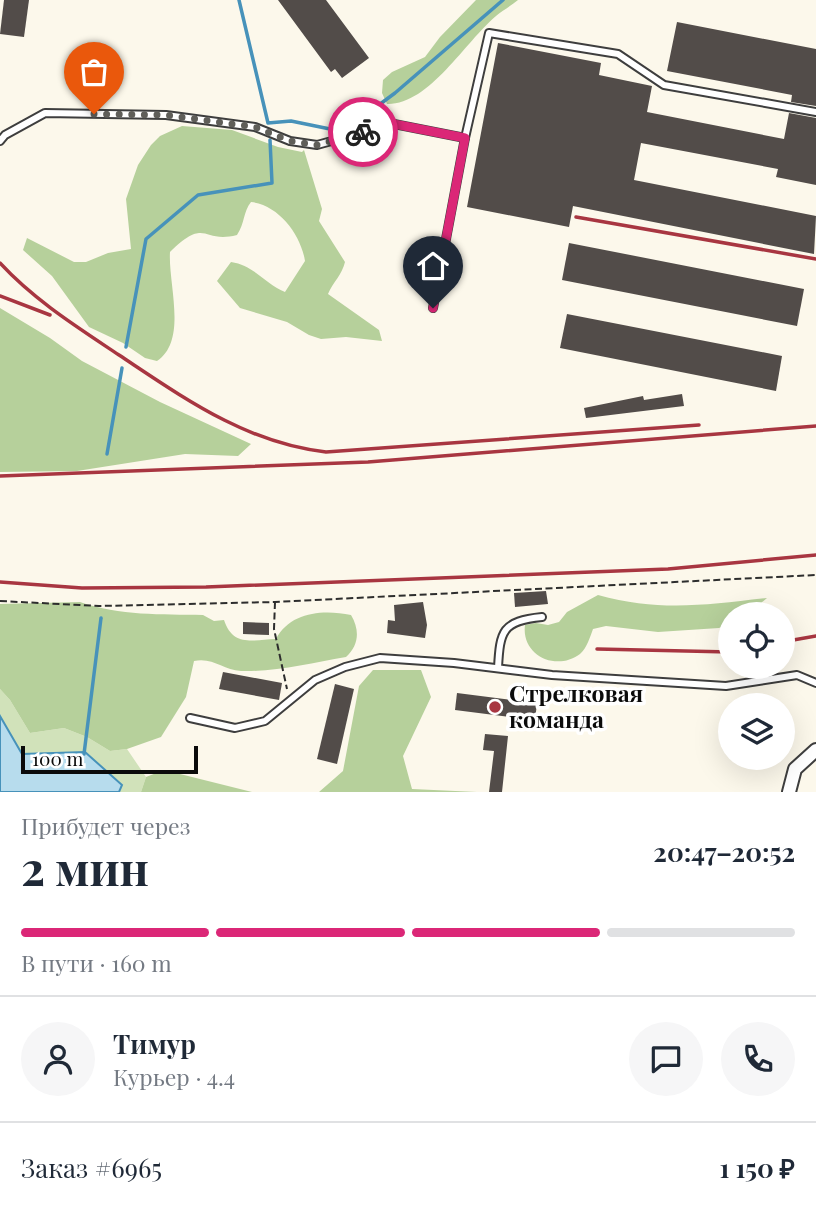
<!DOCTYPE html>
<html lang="ru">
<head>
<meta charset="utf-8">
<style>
  :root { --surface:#fff; --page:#f6f6f7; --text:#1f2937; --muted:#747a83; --line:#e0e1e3; --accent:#db2777 }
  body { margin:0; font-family:"Playfair Display",serif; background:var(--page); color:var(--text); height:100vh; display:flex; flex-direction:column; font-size:26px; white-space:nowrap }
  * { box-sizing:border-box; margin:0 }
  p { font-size:23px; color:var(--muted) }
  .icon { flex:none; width:38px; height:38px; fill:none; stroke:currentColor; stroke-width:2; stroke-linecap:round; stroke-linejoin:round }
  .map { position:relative; height:792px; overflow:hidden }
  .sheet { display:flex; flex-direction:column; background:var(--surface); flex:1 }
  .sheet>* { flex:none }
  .tools { position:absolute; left:718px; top:602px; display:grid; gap:14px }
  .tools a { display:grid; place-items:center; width:77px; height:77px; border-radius:50%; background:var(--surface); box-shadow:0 7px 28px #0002; font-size:35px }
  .scale { position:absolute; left:21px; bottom:18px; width:177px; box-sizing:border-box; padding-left:7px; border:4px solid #0b0b0b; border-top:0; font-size:19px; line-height:24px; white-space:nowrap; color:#0b0b0b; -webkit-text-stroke:5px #fff; paint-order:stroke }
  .pin { position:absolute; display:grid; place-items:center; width:60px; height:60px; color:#fff; margin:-72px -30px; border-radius:50% 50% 50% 0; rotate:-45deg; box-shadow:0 0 7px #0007 }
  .pin .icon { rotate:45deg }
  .courier { position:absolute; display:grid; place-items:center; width:70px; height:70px; margin:-35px; border:5px solid #db2777; border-radius:50%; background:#fff; color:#222; box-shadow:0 2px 9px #0007 }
  .summary em { font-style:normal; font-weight:700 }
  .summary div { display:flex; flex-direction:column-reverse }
  .summary { display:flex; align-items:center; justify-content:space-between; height:119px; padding:0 21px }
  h1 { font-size:46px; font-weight:700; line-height:52px }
  .bar { display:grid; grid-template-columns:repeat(4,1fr); gap:10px 7px; align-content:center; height:84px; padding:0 21px }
  .bar i { height:9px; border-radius:5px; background:var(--line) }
  .bar .selected { background:var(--accent) }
  .bar p { grid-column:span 4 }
  .line { display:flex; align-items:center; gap:18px; padding:0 21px; border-top:2px solid var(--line) }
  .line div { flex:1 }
  .round { display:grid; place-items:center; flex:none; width:74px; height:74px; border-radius:37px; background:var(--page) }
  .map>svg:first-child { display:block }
</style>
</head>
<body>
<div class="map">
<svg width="816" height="792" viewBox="0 0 816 792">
  <rect width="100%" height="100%" fill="#fcf8eb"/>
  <polygon fill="#d1e2ba" points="0,689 10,700 30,733 64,728 87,737 110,751 127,749 146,777 141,792 119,792 122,785 85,752 22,754 0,716"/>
  <g fill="#b6d09b">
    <path d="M476,0H518C511,6 503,10 496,16C465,42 429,105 387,104L382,93L383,80L392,72L425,57L440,37Z"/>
    <path d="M182,126L232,130L278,147L302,152L304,150L322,209L319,221L345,262C342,275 333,282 328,294L379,330L382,341L346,337L321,339L309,335L287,322L240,308L217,281L231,262C254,265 265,284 285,292L305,261C301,235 279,205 251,202C243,212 245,223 237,235C201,244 207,216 170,252C168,284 188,340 157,361L145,358L123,343L89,327L52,276L23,250L27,238L74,262H86L108,253L131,249L126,199L138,165L151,145L160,136Z"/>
    <polygon points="0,308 50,338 82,361 160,402 251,444 238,456 185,454 77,471 0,472"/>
    <path d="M598,595C660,612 705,605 767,598L748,614H730V623L719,628L658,632L606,626L593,629C590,637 587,648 580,654C556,672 521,655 525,625L536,623L548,625L559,622L567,612Z"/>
    <path d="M80,602C120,616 161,614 203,615L214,621L224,620C233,647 252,640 276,639C290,612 323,609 351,615C360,630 359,645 346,657C311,663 276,672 241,671C223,670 213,657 194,661L186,697L161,737L127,749L110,751L87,737L64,728L30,733L10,700L0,689V604Z"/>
    <polygon points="373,670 421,670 431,697 403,756 412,789 477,792 319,792 343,771 359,686"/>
    <polygon points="164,770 252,792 141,792 146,777"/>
  </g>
  <polygon fill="#b7dced" stroke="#4792ba" stroke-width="2" points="0,716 22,754 85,752 122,785 119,792 0,792"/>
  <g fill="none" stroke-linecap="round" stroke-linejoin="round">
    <g stroke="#4792ba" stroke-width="3.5">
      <polyline points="239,0 268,123 291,121 330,129 356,122 395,93 503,0"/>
      <polyline points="126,347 146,239 198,195 272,183 270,140"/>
      <polyline points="107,454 122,368"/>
      <polyline points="84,754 101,618"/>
    </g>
  </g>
  <g fill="#524c49">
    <polygon points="4,0 29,0 24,37 0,34"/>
    <polygon points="278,0 326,0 369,58 342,78 335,69 331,72"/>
    <polygon points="677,22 816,49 816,106 791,102 792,95 667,71"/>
    <polygon points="498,43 601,63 599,75 652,86 647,112 784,139 789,113 816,118 816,185 776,177 778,169 641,143 634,180 816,216 814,254 573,206 569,227 467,207"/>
    <polygon points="569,243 804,289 797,326 562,280"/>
    <polygon points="567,314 782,356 776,391 560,348"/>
    <polygon points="682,394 684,406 586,418 584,408 643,396 644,400"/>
    <polygon points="546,591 548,604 515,607 514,593"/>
    <polygon points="423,602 427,625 425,638 387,633 388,620 395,621 394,605"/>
    <polygon points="243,622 269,623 269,635 243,634"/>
    <polygon points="223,672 282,683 279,700 219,689"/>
    <polygon points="335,684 354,689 337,764 317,759"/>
    <polygon points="457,693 537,703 535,720 455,710"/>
    <polygon points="485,734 508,736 502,792 489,792 494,751 483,750"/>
  </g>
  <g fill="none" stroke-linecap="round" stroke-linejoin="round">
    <g stroke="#3e3e3e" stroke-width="10">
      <g id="service">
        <polyline points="0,141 5,135 45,113 166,115 255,127 290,141 317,145 394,124 465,138 489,33 618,54 664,85 816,112"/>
        <polyline points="433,308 465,138"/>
        <path d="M498,668C500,631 502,621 542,617"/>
        <polyline points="190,718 235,728 265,721 315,680 345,667 380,658 454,663 552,675 726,686 797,675 816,683"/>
      </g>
    </g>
    <g stroke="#3e3e3e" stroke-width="16">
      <polyline id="minor" points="789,792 795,769 816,750"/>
    </g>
    <g stroke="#2d2d2d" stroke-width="2" stroke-dasharray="7 3.5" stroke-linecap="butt">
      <polyline points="0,601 99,606 275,602 816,575"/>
      <polyline points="275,602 274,629 287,689"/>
    </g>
    <use href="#service" stroke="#fff" stroke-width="6"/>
    <use href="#minor" stroke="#fff" stroke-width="12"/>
    <g stroke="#a83641" stroke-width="3.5">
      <polyline points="576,217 816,259"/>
      <path d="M0,263C34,300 77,327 119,355C184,398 246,443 326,452L699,425"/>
      <polyline points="0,296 50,315"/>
      <polyline points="0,476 368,462 816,426"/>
      <polyline points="0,582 82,588 206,587 668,569 816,555"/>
      <polyline points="782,642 816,636"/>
      <polyline points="597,649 730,652"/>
    </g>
  </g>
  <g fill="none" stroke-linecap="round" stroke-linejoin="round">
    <polyline stroke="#5f5e59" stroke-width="7" stroke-dasharray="0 12.6" points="94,114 166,115 255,127 290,141 317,145 363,132"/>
    <polyline stroke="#db2777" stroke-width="9" points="363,132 394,124 465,138 433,308"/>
  </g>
  <circle fill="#a83641" stroke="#fff" stroke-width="2.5" cx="495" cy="707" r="7"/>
  <g text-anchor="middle" stroke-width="7" stroke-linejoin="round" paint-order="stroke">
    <g font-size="23" font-weight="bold" fill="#0b0b0b" stroke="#fff" text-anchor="start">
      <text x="509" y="702">Стрелковая<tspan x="509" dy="26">команда</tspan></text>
    </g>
  </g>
</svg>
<div class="tools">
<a><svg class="icon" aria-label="locate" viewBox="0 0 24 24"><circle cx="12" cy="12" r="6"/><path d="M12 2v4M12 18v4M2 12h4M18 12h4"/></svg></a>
<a><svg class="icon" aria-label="layers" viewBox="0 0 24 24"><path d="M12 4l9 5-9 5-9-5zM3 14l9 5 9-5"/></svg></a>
</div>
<div class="scale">100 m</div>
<div class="pin" style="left:94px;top:114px;background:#ea580c"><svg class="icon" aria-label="bag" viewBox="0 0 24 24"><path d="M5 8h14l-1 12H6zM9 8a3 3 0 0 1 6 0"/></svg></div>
<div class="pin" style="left:433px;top:308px;background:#1f2937"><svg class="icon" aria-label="home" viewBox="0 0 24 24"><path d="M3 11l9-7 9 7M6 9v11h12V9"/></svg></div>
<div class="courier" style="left:363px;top:132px"><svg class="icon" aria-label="bike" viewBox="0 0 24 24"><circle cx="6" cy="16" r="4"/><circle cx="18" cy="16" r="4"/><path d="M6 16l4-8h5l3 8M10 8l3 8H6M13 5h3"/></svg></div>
</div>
<section class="sheet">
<div class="summary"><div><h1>2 мин</h1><p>Прибудет через</p></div><em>20:47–20:52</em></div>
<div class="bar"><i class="selected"></i><i class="selected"></i><i class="selected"></i><i></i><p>В пути · 160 m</p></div>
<div class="line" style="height:126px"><a class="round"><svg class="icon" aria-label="person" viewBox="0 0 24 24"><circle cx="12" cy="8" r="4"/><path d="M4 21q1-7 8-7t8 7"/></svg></a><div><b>Тимур</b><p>Курьер · 4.4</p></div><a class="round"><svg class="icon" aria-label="chat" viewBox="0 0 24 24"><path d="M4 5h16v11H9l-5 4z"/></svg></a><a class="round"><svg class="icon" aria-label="phone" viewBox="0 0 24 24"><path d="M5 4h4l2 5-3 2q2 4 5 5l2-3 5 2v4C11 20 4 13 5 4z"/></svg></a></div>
<div class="line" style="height:91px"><div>Заказ #6965</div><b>1 150 ₽</b></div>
</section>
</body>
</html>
